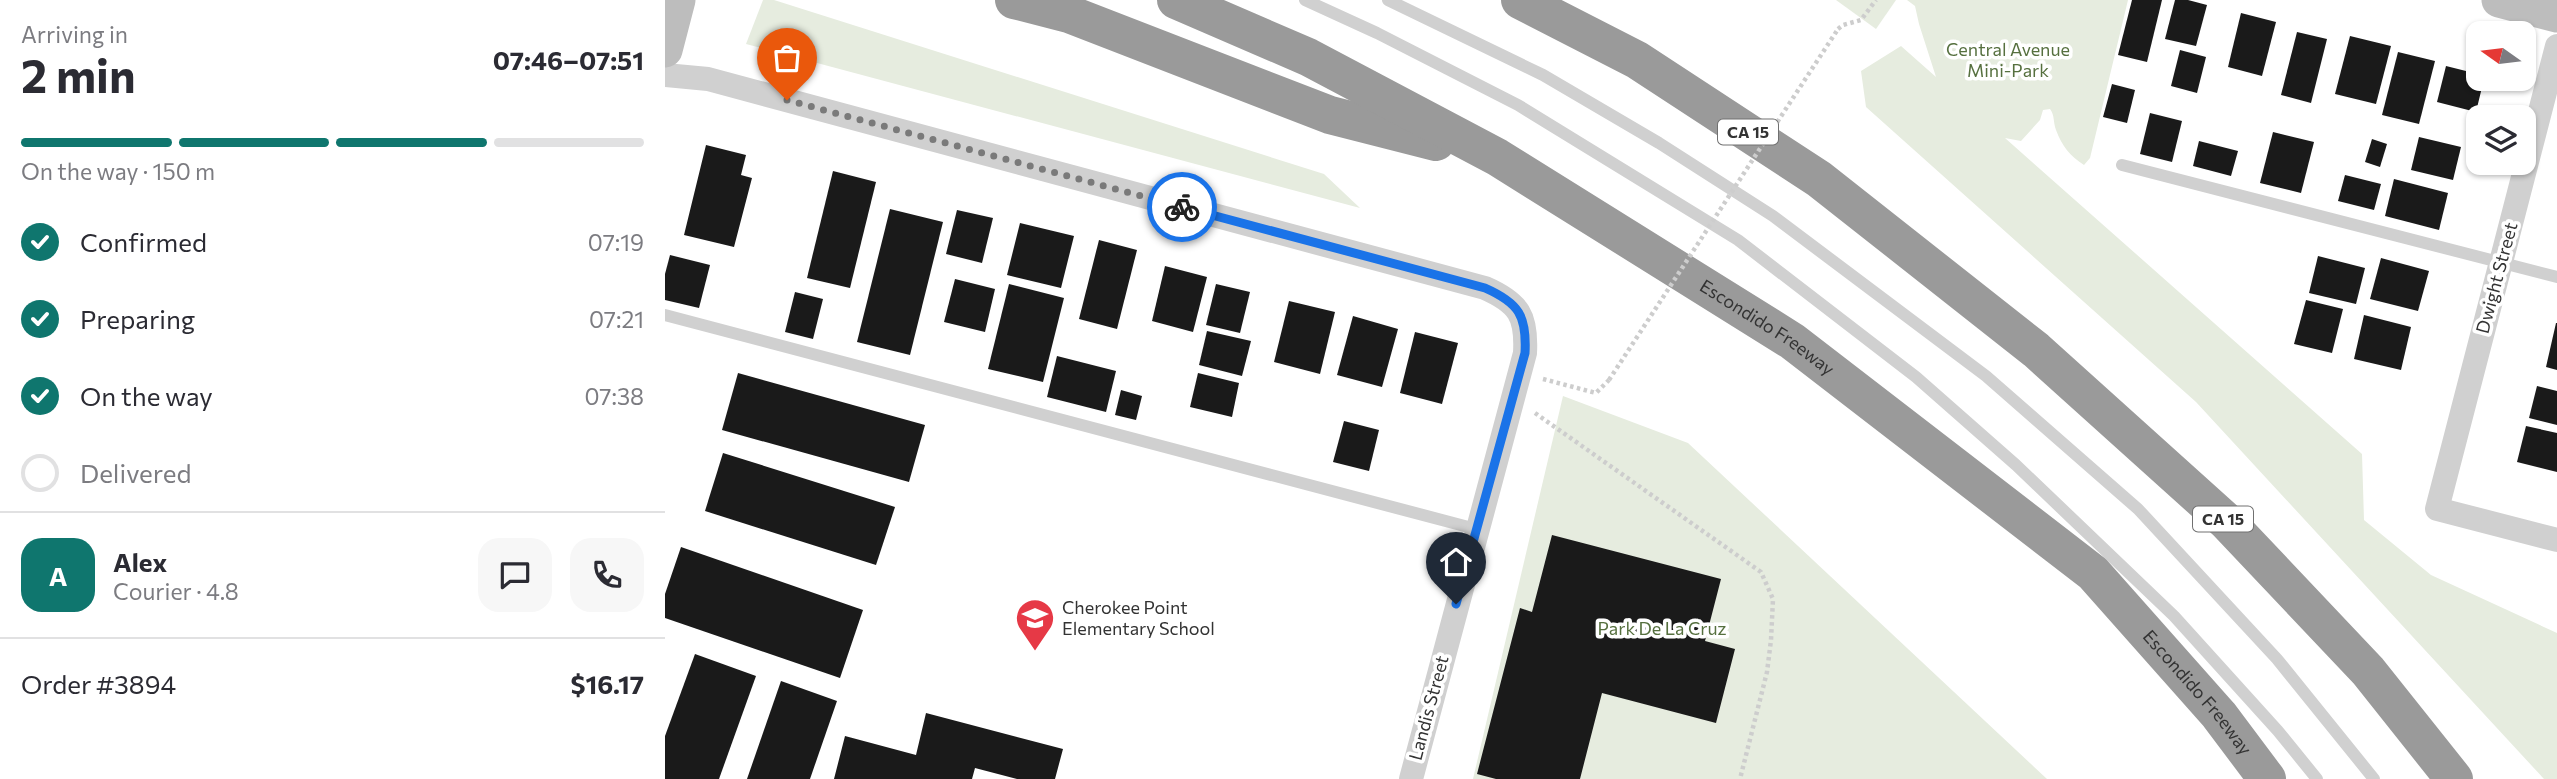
<!DOCTYPE html>
<html lang="en">
<head>
<meta charset="utf-8">
<style>
  :root { --surface:#fff; --page:#f7f7f7; --text:#2b2b33; --muted:#7c7c81; --line:#e1e1e2; --accent:#0f766e }
  body { margin:0; font-family:Commissioner,sans-serif; background:var(--page); color:var(--text); height:100vh; display:flex; flex-direction:column; font-size:26px; white-space:nowrap }
  * { box-sizing:border-box; margin:0 }
  p { font-size:23px; color:var(--muted) }
  .icon { flex:none; width:38px; height:38px; fill:none; stroke:currentColor; stroke-width:2; stroke-linecap:round; stroke-linejoin:round }
  .map { position:relative; flex:1; overflow:hidden }
  .drawer { display:flex; flex-direction:column; background:var(--surface); width:665px }
  .drawer>* { flex:none }
  .needle { width:46px; rotate:284deg }
  .tools { position:absolute; left:1801px; top:21px; display:grid; gap:14px }
  .tools a { display:grid; place-items:center; width:70px; height:70px; border-radius:14px; background:var(--surface); box-shadow:0 2px 5px #0004; font-size:35px }
  .pin { position:absolute; display:grid; place-items:center; width:60px; height:60px; color:#fff; margin:-72px -30px; border-radius:50% 50% 50% 0; rotate:-45deg; box-shadow:0 0 7px #0007 }
  .pin .icon { rotate:45deg }
  .courier { position:absolute; display:grid; place-items:center; width:70px; height:70px; margin:-35px; border:5px solid #1a73e8; border-radius:50%; background:#fff; color:#222; box-shadow:0 2px 9px #0007 }
  .head em { font-style:normal; font-weight:700 }
  .head div { display:flex; flex-direction:column-reverse }
  .head { display:flex; align-items:center; justify-content:space-between; height:119px; padding:0 21px }
  h1 { font-size:46px; font-weight:700; line-height:52px }
  .bar { display:grid; grid-template-columns:repeat(4,1fr); gap:10px 7px; align-content:center; height:84px; padding:0 21px }
  .bar i { height:9px; border-radius:5px; background:var(--line) }
  .bar .active { background:var(--accent) }
  .bar p { grid-column:span 4 }
  .line { display:flex; align-items:center; gap:18px; padding:0 21px; border-top:2px solid var(--line) }
  .line div { flex:1 }
  .round { display:grid; place-items:center; flex:none; width:74px; height:74px; border-radius:21px; background:var(--page) }
  ol { padding:0 21px; list-style:none }
  li { display:flex; align-items:center; gap:21px; height:77px }
  li p { margin-inline-start:auto }
  li .icon { padding:7px; border-radius:50%; background:var(--accent); color:#fff; stroke-width:4 }
  li:last-child { color:var(--muted) }
  li i { width:38px; height:38px; border:4px solid var(--line); border-radius:50% }
  main { display:flex; flex:1; min-height:0 }
  .map>svg:first-child { display:block }
</style>
</head>
<body>
<main>
<section class="drawer">
<div class="head"><div><h1>2 min</h1><p>Arriving in</p></div><em>07:46–07:51</em></div>
<div class="bar"><i class="active"></i><i class="active"></i><i class="active"></i><i></i><p>On the way · 150 m</p></div>
<ol>
<li><svg class="icon" aria-label="check" viewBox="0 0 24 24"><path d="M5 12l5 5 9-10"/></svg>Confirmed<p>07:19</p></li>
<li><svg class="icon" aria-label="check" viewBox="0 0 24 24"><path d="M5 12l5 5 9-10"/></svg>Preparing<p>07:21</p></li>
<li><svg class="icon" aria-label="check" viewBox="0 0 24 24"><path d="M5 12l5 5 9-10"/></svg>On the way<p>07:38</p></li>
<li><i></i>Delivered</li>
</ol>
<div class="line" style="height:126px"><b class="round" style="background:var(--accent);color:#fff">A</b><div><b>Alex</b><p>Courier · 4.8</p></div><a class="round"><svg class="icon" aria-label="chat" viewBox="0 0 24 24"><path d="M4 5h16v11H9l-5 4z"/></svg></a><a class="round"><svg class="icon" aria-label="phone" viewBox="0 0 24 24"><path d="M5 4h4l2 5-3 2q2 4 5 5l2-3 5 2v4C11 20 4 13 5 4z"/></svg></a></div>
<div class="line" style="height:91px"><div>Order #3894</div><b>$16.17</b></div>
</section>
<div class="map">
<svg width="1892" height="779" viewBox="0 0 1892 779">
  <rect width="100%" height="100%" fill="#fff"/>
  <g fill="#e6ecdf">
    <polygon points="98,0 109,0 659,174 695,208 81,44"/>
    <polygon points="1171,0 1231,0 1211,29"/>
    <path d="M1242,0H1463L1425,158L1419,165C1405,156 1397,146 1391,130C1388,122 1390,116 1385,109L1378,110L1375,120L1356,141L1340,138L1697,454L1699,520L1766,575L1892,633V779H1879L1531,402L1201,107L1196,71L1236,46L1271,77L1254,24L1250,6Z"/>
    <polygon points="898,396 1023,443 1382,779 808,779"/>
  </g>
  <g fill="#1a1a1a">
    <polygon points="1467,0 1497,0 1482,62 1453,55"/>
    <polygon points="1510,0 1523,0 1542,5 1531,46 1500,39"/>
    <polygon points="1576,13 1611,22 1597,76 1563,67"/>
    <polygon points="1632,32 1662,39 1646,103 1616,95"/>
    <polygon points="1685,36 1726,46 1711,104 1670,94"/>
    <polygon points="1515,50 1541,57 1532,93 1506,86"/>
    <polygon points="1733,52 1770,61 1754,124 1717,115"/>
    <polygon points="1781,66 1813,74 1813,79 1819,79 1811,112 1772,102"/>
    <polygon points="1447,84 1470,90 1462,123 1438,117"/>
    <polygon points="1485,113 1517,121 1507,162 1475,154"/>
    <polygon points="1608,132 1649,142 1636,193 1595,183"/>
    <polygon points="1754,137 1796,147 1788,180 1746,170"/>
    <polygon points="1707,139 1722,144 1715,167 1700,162"/>
    <polygon points="1534,141 1573,151 1566,176 1528,166"/>
    <polygon points="41,145 81,155 76,175 87,178 69,247 19,235"/>
    <polygon points="168,171 211,182 185,288 142,278"/>
    <polygon points="1680,175 1716,184 1709,210 1673,201"/>
    <polygon points="1729,179 1783,193 1774,230 1720,216"/>
    <polygon points="225,209 278,222 245,355 192,342"/>
    <polygon points="292,210 328,218 317,263 281,254"/>
    <polygon points="355,223 409,236 396,288 342,275"/>
    <polygon points="434,240 472,250 452,329 414,319"/>
    <polygon points="5,255 45,265 34,308 0,300 0,274"/>
    <polygon points="1653,256 1700,268 1691,304 1644,293"/>
    <polygon points="1716,258 1764,271 1753,311 1705,299"/>
    <polygon points="500,266 542,277 528,332 487,321"/>
    <polygon points="290,279 330,289 320,332 279,322"/>
    <polygon points="344,284 399,298 378,382 323,369"/>
    <polygon points="551,284 585,292 575,333 541,325"/>
    <polygon points="130,292 158,299 148,339 120,332"/>
    <polygon points="1641,300 1678,309 1667,353 1629,344"/>
    <polygon points="624,301 670,312 655,374 609,362"/>
    <polygon points="1699,315 1746,327 1736,370 1689,359"/>
    <polygon points="688,316 733,329 717,387 672,375"/>
    <polygon points="1891,323 1892,323 1892,370 1881,367"/>
    <polygon points="542,331 586,341 577,376 534,365"/>
    <polygon points="750,332 793,343 777,404 735,393"/>
    <polygon points="392,356 451,371 441,412 382,397"/>
    <polygon points="73,373 260,425 244,482 57,430"/>
    <polygon points="533,373 574,383 567,417 525,407"/>
    <polygon points="1872,386 1892,391 1892,425 1864,418"/>
    <polygon points="456,390 477,396 471,420 450,415"/>
    <polygon points="679,421 714,430 704,471 668,462"/>
    <polygon points="1861,426 1892,433 1892,472 1852,462"/>
    <polygon points="58,453 230,507 211,565 40,511"/>
    <polygon points="887,535 1056,579 1040,641 1070,649 1051,723 937,693 915,779 831,779 812,774 855,608 867,612"/>
    <polygon points="16,547 198,610 175,678 0,618 0,594"/>
    <polygon points="30,654 91,676 54,779 0,779 0,736"/>
    <polygon points="116,681 172,701 145,779 82,779"/>
    <polygon points="261,713 398,749 390,779 352,779 310,768 307,779 169,779 180,736 251,755"/>
  </g>
  <g fill="none" stroke-linecap="round" stroke-linejoin="round">
    <g stroke="#cdcdcd" stroke-width="4.5" stroke-dasharray="3.5 3.5" stroke-linecap="butt">
      <polyline points="1173,29 1178,25 1196,20 1211,0"/>
      <polyline points="878,379 931,393 944,380"/>
      <polyline points="870,413 1096,572 1108,599 1106,640 1102,672 1075,779"/>
    </g>
    <g stroke="#d0d0d0" stroke-width="12">
      <polyline points="640,0 712,33 853,105 1073,240 1251,377 1351,465 1509,616 1613,731 1652,779"/>
      <polyline points="723,0 878,75 994,143 1108,216 1321,376 1473,509 1612,659 1709,779"/>
      <polyline points="1457,165 1892,277"/>
      <polyline points="0,315 811,529"/>
    </g>
    <g stroke="#d0d0d0" stroke-width="24">
      <polyline points="1892,46 1772,509 1892,540"/>
      <path d="M0,75L43,79L820,288C854,303 862,316 860,353L746,779"/>
    </g>
    <g stroke="#bdbdbd" stroke-width="35">
      <polyline points="1834,0 1892,15"/>
      <polyline points="0,50 13,0"/>
    </g>
    <g stroke="#9a9a9a" stroke-width="38">
      <polyline points="349,0 404,14 665,115 771,142"/>
      <path id="s1" d="M511,0L643,57L832,157L1127,341L1428,573L1554,715L1602,779"/>
      <polyline points="855,0 972,60 1154,179 1371,350 1562,522 1703,671 1789,779"/>
    </g>
    <polyline stroke="#cdcdcd" stroke-width="4.5" stroke-dasharray="3.5 3.5" stroke-linecap="butt" points="944,380 1173,29"/>
  </g>
  <g fill="none" stroke-linecap="round" stroke-linejoin="round">
    <polyline stroke="#7a7a7a" stroke-width="7" stroke-dasharray="0 12.6" points="122,100 517,207"/>
    <path stroke="#1a73e8" stroke-width="9" d="M517,207L820,288C854,303 862,316 860,353L791,604"/>
  </g>
  <defs>
    <g id="school-pin" transform="scale(2.0125)"><path d="M0 17L-7.5 6A9.5 9.5 0 1 1 7.5 6Z" fill="#e63946" stroke="#fff"/><path d="M0-5L7-2L0 1L-7-2ZM-4 1L0 2.5L4 1V4Q0 6-4 4Z" fill="#fff"/></g>
  </defs>
  <g fill-rule="evenodd">
    <use href="#school-pin" x="370" y="618"/>
  </g>
  <g text-anchor="middle" stroke-width="7" stroke-linejoin="round" paint-order="stroke">
    <g fill="#fff" stroke="#707070" stroke-width="2">
      <rect x="1053" y="119.5" width="60" height="25" rx="5"/>
      <rect x="1528" y="506.5" width="60" height="25" rx="5"/>
    </g>
    <g font-size="16" font-weight="bold" fill="#333">
      <text x="1083" y="138">CA 15</text>
      <text x="1558" y="525">CA 15</text>
    </g>
    <g font-size="18" fill="#56703f" stroke="#fff">
      <text x="1343" y="56">Central Avenue<tspan x="1343" dy="21">Mini-Park</tspan></text>
      <text x="997" y="635">Park De La Cruz</text>
    </g>
    <g font-size="18" fill="#333" stroke="#fff">
      <text transform="translate(1832 278) rotate(-75)" y="6">Dwight Street</text>
      <text dy="6" stroke="none"><textPath href="#s1" startOffset="677">Escondido Freeway</textPath></text>
      <text dy="6" stroke="none"><textPath href="#s1" startOffset="1244">Escondido Freeway</textPath></text>
      <text transform="translate(764 708) rotate(-75)" y="6">Landis Street</text>
    </g>
    <g font-size="18" fill="#333" stroke="#fff" text-anchor="start">
      <text x="397" y="614">Cherokee Point<tspan x="397" dy="21">Elementary School</tspan></text>
    </g>
  </g>
</svg>
<div class="tools">
<a><svg class="needle" viewBox="-14 -14 28 28"><path d="M0-13l5 13h-10z" fill="#e53935"/><path d="M0 13l5-13h-10z" fill="#7c7c81"/></svg></a>
<a><svg class="icon" aria-label="layers" viewBox="0 0 24 24"><path d="M12 4l9 5-9 5-9-5zM3 14l9 5 9-5"/></svg></a>
</div>
<div class="pin" style="left:122px;top:100px;background:#ea580c"><svg class="icon" aria-label="bag" viewBox="0 0 24 24"><path d="M5 8h14l-1 12H6zM9 8a3 3 0 0 1 6 0"/></svg></div>
<div class="pin" style="left:791px;top:604px;background:#1f2937"><svg class="icon" aria-label="home" viewBox="0 0 24 24"><path d="M3 11l9-7 9 7M6 9v11h12V9"/></svg></div>
<div class="courier" style="left:517px;top:207px"><svg class="icon" aria-label="bike" viewBox="0 0 24 24"><circle cx="6" cy="16" r="4"/><circle cx="18" cy="16" r="4"/><path d="M6 16l4-8h5l3 8M10 8l3 8H6M13 5h3"/></svg></div>
</div>
</main>
</body>
</html>
